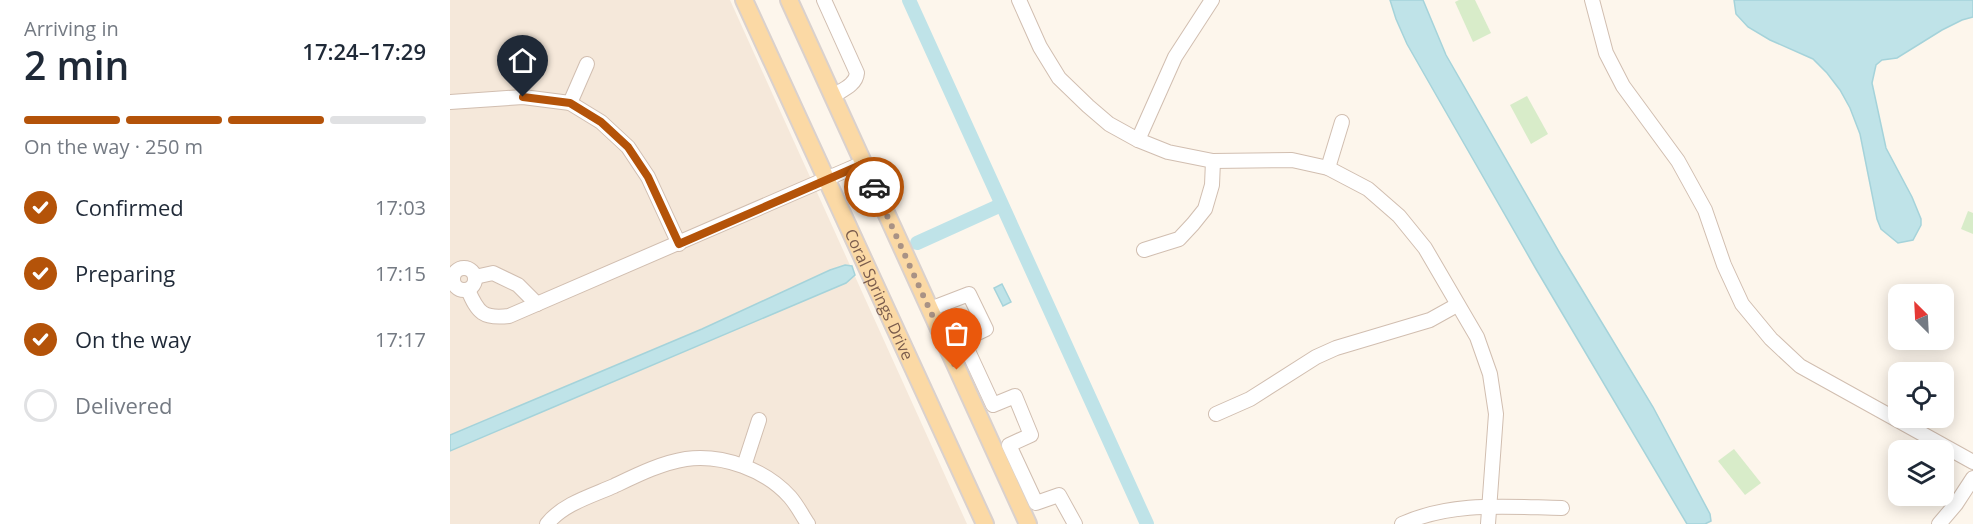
<!DOCTYPE html>
<html lang="en">
<head>
<meta charset="utf-8">
<style>
  :root { --surface:#fff; --page:#f2f2f3; --text:#1f2937; --muted:#747a83; --line:#e0e1e3; --accent:#b45309 }
  body { margin:0; font-family:"Open Sans",sans-serif; background:var(--page); color:var(--text); height:100vh; display:flex; flex-direction:column; font-size:22px; white-space:nowrap }
  * { box-sizing:border-box; margin:0 }
  p { font-size:20px; color:var(--muted) }
  .icon { flex:none; width:33px; height:33px; fill:none; stroke:currentColor; stroke-width:2; stroke-linecap:round; stroke-linejoin:round }
  .map { position:relative; flex:1; overflow:hidden }
  .panel { display:flex; flex-direction:column; background:var(--surface); width:450px }
  .panel>* { flex:none }
  .needle { width:39px; rotate:336deg }
  .fabs { position:absolute; left:1438px; top:284px; display:grid; gap:12px }
  .fabs a { display:grid; place-items:center; width:66px; height:66px; border-radius:12px; background:var(--surface); box-shadow:0 3px 15px #0003; font-size:30px }
  .pin { position:absolute; display:grid; place-items:center; width:51px; height:51px; color:#fff; margin:-62px -26px; border-radius:50% 50% 50% 0; rotate:-45deg; box-shadow:0 0 6px #0007 }
  .pin .icon { rotate:45deg }
  .courier { position:absolute; display:grid; place-items:center; width:60px; height:60px; margin:-30px; border:4px solid #b45309; border-radius:50%; background:#fff; color:#222; box-shadow:0 2px 8px #0007 }
  .overview em { font-style:normal; font-weight:600 }
  .overview div { display:flex; flex-direction:column-reverse }
  .overview { display:flex; align-items:center; justify-content:space-between; height:102px; padding:0 24px }
  h1 { font-size:39px; font-weight:600; line-height:45px }
  .bar { display:grid; grid-template-columns:repeat(4,1fr); gap:9px 6px; align-content:center; height:72px; padding:0 24px }
  .bar i { height:8px; border-radius:4px; background:var(--line) }
  .bar .current { background:var(--accent) }
  .bar p { grid-column:span 4 }
  ol { padding:0 24px; list-style:none }
  li { display:flex; align-items:center; gap:18px; height:66px }
  li p { margin-inline-start:auto }
  li .icon { padding:6px; border-radius:50%; background:var(--accent); color:#fff; stroke-width:4 }
  li:last-child { color:var(--muted) }
  li i { width:33px; height:33px; border:3px solid var(--line); border-radius:50% }
  main { display:flex; flex:1; min-height:0 }
  .map>svg:first-child { display:block }
</style>
</head>
<body>
<main>
<section class="panel">
<div class="overview"><div><h1>2 min</h1><p>Arriving in</p></div><em>17:24–17:29</em></div>
<div class="bar"><i class="current"></i><i class="current"></i><i class="current"></i><i></i><p>On the way · 250 m</p></div>
<ol>
<li><svg class="icon" aria-label="check" viewBox="0 0 24 24"><path d="M5 12l5 5 9-10"/></svg>Confirmed<p>17:03</p></li>
<li><svg class="icon" aria-label="check" viewBox="0 0 24 24"><path d="M5 12l5 5 9-10"/></svg>Preparing<p>17:15</p></li>
<li><svg class="icon" aria-label="check" viewBox="0 0 24 24"><path d="M5 12l5 5 9-10"/></svg>On the way<p>17:17</p></li>
<li><i></i>Delivered</li>
</ol>
</section>
<div class="map">
<svg width="1523" height="524" viewBox="0 0 1523 524">
  <rect width="100%" height="100%" fill="#fdf6ec"/>
  <polygon fill="#f5e8da" points="0,0 280,0 517,524 0,524"/>
  <g fill="#d8ecc9">
    <polygon points="1009,0 1025,0 1041,33 1023,42 1005,2"/>
    <polygon points="1077,96 1098,134 1081,144 1060,105"/>
    <polygon points="1518,211 1523,213 1523,234 1511,229"/>
    <polygon points="1284,449 1311,483 1295,495 1268,461"/>
  </g>
  <g fill="#bfe3e8" stroke="#a5d3da" stroke-width="1.5">
    <polygon points="940,0 973,0 996,55 1111,255 1203,407 1260,514 1261,521 1255,524 1237,524 1086,269 985,93 957,44 946,19"/>
    <polygon points="1284,0 1523,0 1523,17 1512,20 1492,30 1447,58 1432,60 1426,65 1422,83 1436,148 1462,197 1471,219 1471,225 1463,240 1448,243 1431,229 1427,219 1410,134 1400,108 1390,90 1377,73 1363,59 1320,40 1298,27 1286,14"/>
    <polygon points="395,265 402,266 405,275 396,283 0,451 0,435 252,329 380,270"/>
    <polygon points="552,284 561,302 553,306 544,288"/>
  </g>
  <g fill="none" stroke-linecap="round" stroke-linejoin="round">
    <g stroke="#bfe3e8" stroke-width="14">
      <polyline points="459,0 697,524"/>
      <polyline points="467,243 551,205"/>
    </g>
    <g stroke="#d1beb0" stroke-width="16">
      <g id="minor">
        <path d="M374,0L407,73C406,85 392,90 383,96"/>
        <polyline points="569,0 590,47 609,78 638,106 659,124 688,140 718,152 763,161 842,160 878,168 918,189 949,216 975,248 1027,337 1040,374 1046,414 1038,524"/>
        <polyline points="1142,0 1156,53 1173,86 1228,161 1255,210 1274,265 1292,304 1321,339 1350,366 1523,462"/>
        <polyline points="0,102 73,97 120,103 151,122 178,147 198,177 229,244"/>
        <polyline points="120,103 137,64"/>
        <polyline points="688,140 725,57 762,0"/>
        <polyline points="878,168 892,122"/>
        <polyline points="694,250 729,239 743,224 755,209 762,185 763,161"/>
        <circle cx="14" cy="279" r="11"/>
        <polyline points="25,277 43,273 68,285 87,304"/>
        <path d="M18,290C28,313 33,319 59,316L413,163"/>
        <polyline points="480,309 519,294 536,329 513,340 543,405 565,396 581,435 559,445 586,503 609,495 625,524"/>
        <polyline points="766,414 800,399 866,357 886,348 980,320 1007,305"/>
        <polyline points="294,466 309,420"/>
        <path d="M97,524C113,504 141,496 164,486C187,475 211,463 236,459C273,454 316,470 340,497C347,505 352,515 358,524"/>
        <path d="M952,524C1003,501 1058,507 1112,508"/>
        <polyline points="1489,524 1506,504 1523,478"/>
      </g>
    </g>
    <g stroke="#dad1cd" stroke-width="20">
      <g id="major">
        <path id="s1" d="M294,0L535,524"/>
        <polyline points="339,0 578,524"/>
      </g>
    </g>
    <use href="#minor" stroke="#fff" stroke-width="14"/>
    <use href="#major" stroke="#fbd9a5" stroke-width="16"/>
  </g>
  <g fill="none" stroke-linecap="round" stroke-linejoin="round">
    <polyline stroke="#a89285" stroke-width="6" stroke-dasharray="0 10.8" points="424,187 507,370"/>
    <polyline stroke="#b45309" stroke-width="8" points="73,97 120,103 151,122 178,147 198,177 229,244 413,164 424,187"/>
  </g>
  <g text-anchor="middle" stroke-width="6" stroke-linejoin="round" paint-order="stroke">
    <g font-size="16" fill="#7a5c4d" stroke="#fffaf3">
      <text dy="6" stroke="none"><textPath href="#s1" startOffset="324">Coral Springs Drive</textPath></text>
    </g>
  </g>
</svg>
<div class="fabs">
<a><svg class="needle" viewBox="-14 -14 28 28"><path d="M0-13l5 13h-10z" fill="#e53935"/><path d="M0 13l5-13h-10z" fill="#747a83"/></svg></a>
<a><svg class="icon" aria-label="locate" viewBox="0 0 24 24"><circle cx="12" cy="12" r="6"/><path d="M12 2v4M12 18v4M2 12h4M18 12h4"/></svg></a>
<a><svg class="icon" aria-label="layers" viewBox="0 0 24 24"><path d="M12 4l9 5-9 5-9-5zM3 14l9 5 9-5"/></svg></a>
</div>
<div class="pin" style="left:507px;top:370px;background:#ea580c"><svg class="icon" aria-label="bag" viewBox="0 0 24 24"><path d="M5 8h14l-1 12H6zM9 8a3 3 0 0 1 6 0"/></svg></div>
<div class="pin" style="left:73px;top:97px;background:#1f2937"><svg class="icon" aria-label="home" viewBox="0 0 24 24"><path d="M3 11l9-7 9 7M6 9v11h12V9"/></svg></div>
<div class="courier" style="left:424px;top:187px"><svg class="icon" aria-label="car" viewBox="0 0 24 24"><path d="M5 17H2v-5l4-1 3-4h7l3 4 3 1v5h-3M9 17h6M6 11h13"/><circle cx="7" cy="17" r="2"/><circle cx="17" cy="17" r="2"/></svg></div>
</div>
</main>
</body>
</html>
